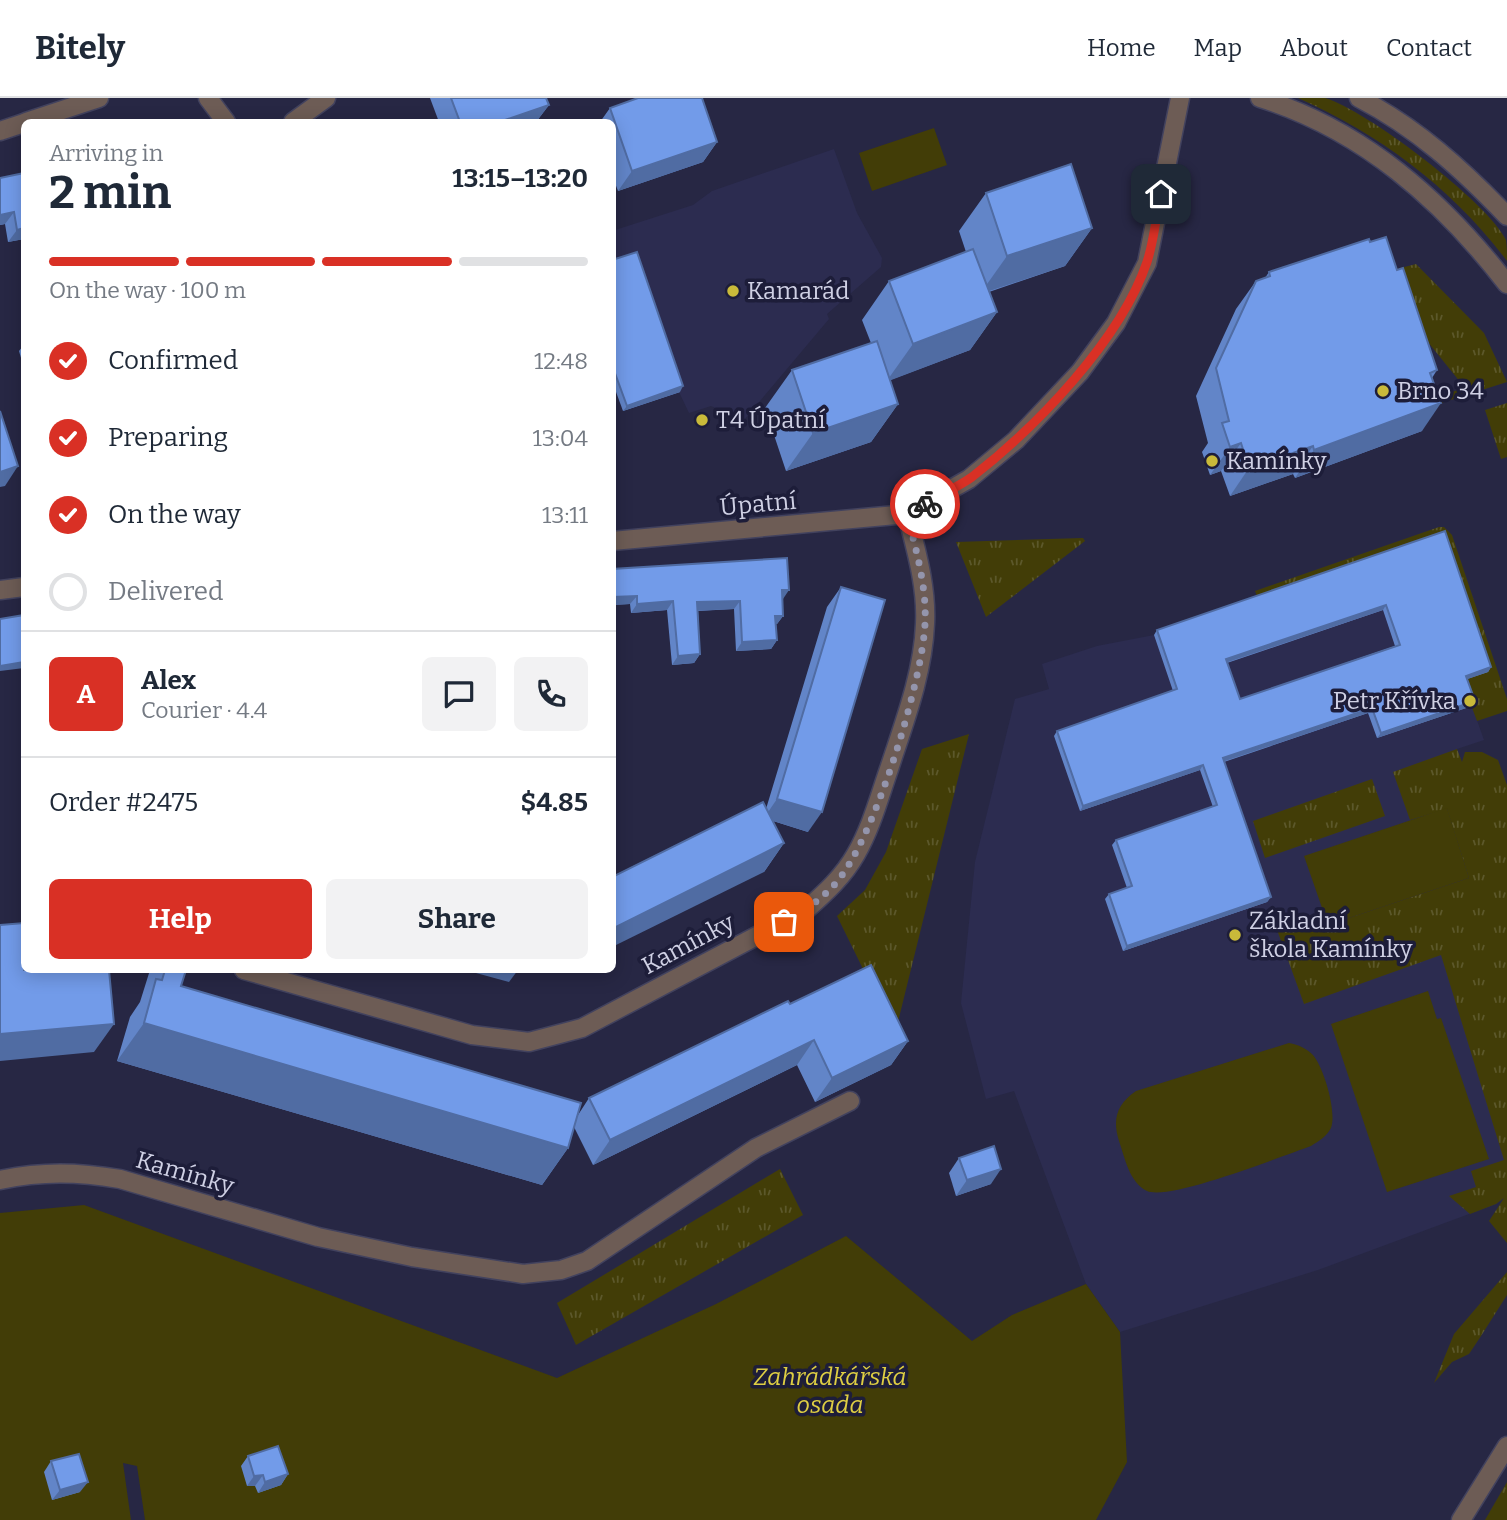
<!DOCTYPE html>
<html lang="en">
<head>
<meta charset="utf-8">
<style>
  :root { --surface:#fff; --page:#f2f2f3; --text:#1f2937; --muted:#747a83; --line:#e0e1e3; --accent:#d93025 }
  body { margin:0; font-family:Bitter,serif; background:var(--page); color:var(--text); height:100vh; display:flex; flex-direction:column; font-size:26px; white-space:nowrap }
  * { box-sizing:border-box; margin:0 }
  p { font-size:23px; color:var(--muted) }
  .icon { flex:none; width:38px; height:38px; fill:none; stroke:currentColor; stroke-width:2; stroke-linecap:round; stroke-linejoin:round }
  .map { position:relative; flex:1; overflow:hidden }
  .panel { position:absolute; left:21px; top:21px; width:595px; height:854px; display:flex; flex-direction:column; background:var(--surface); border-radius:10px; box-shadow:0 4px 18px #0003 }
  .panel>* { flex:none }
  .pin { position:absolute; display:grid; place-items:center; width:60px; height:60px; color:#fff; margin:-30px; border-radius:14px; box-shadow:0 4px 10px #0006 }
  .courier { position:absolute; display:grid; place-items:center; width:70px; height:70px; margin:-35px; border:5px solid #d93025; border-radius:50%; background:#fff; color:#222; box-shadow:0 2px 9px #0007 }
  .headline em { font-style:normal; font-weight:700 }
  .headline div { display:flex; flex-direction:column-reverse }
  .headline { display:flex; align-items:center; justify-content:space-between; height:119px; padding:0 28px }
  h1 { font-size:46px; font-weight:700; line-height:52px }
  .bar { display:grid; grid-template-columns:repeat(4,1fr); gap:10px 7px; align-content:center; height:84px; padding:0 28px }
  .bar i { height:9px; border-radius:5px; background:var(--line) }
  .bar .selected { background:var(--accent) }
  .bar p { grid-column:span 4 }
  .line { display:flex; align-items:center; gap:18px; padding:0 28px; border-top:2px solid var(--line) }
  .line div { flex:1 }
  .round { display:grid; place-items:center; flex:none; width:74px; height:74px; border-radius:10px; background:var(--page) }
  ol { padding:0 28px; list-style:none }
  li { display:flex; align-items:center; gap:21px; height:77px }
  li p { margin-inline-start:auto }
  li .icon { padding:7px; border-radius:50%; background:var(--accent); color:#fff; stroke-width:4 }
  li:last-child { color:var(--muted) }
  li i { width:38px; height:38px; border:4px solid var(--line); border-radius:50% }
  .button { display:flex; gap:14px; margin-top:auto; padding:14px 28px }
  .button a { flex:1; height:80px; border-radius:10px; background:var(--accent); color:#fff; font-size:28px; font-weight:700; line-height:80px; text-align:center }
  .button a+a { background:var(--page); color:var(--text) }
  header { display:flex; align-items:center; gap:42px; box-sizing:border-box; height:98px; padding:0 35px; background:var(--surface); border-bottom:2px solid var(--line) }
  header strong { font-size:33px }
  nav { display:flex; gap:38px; margin-inline-start:auto; font-size:24px }
  .map>svg:first-child { display:block }
</style>
</head>
<body>
<header>
<strong>Bitely</strong>
<nav><a>Home</a><a>Map</a><a>About</a><a>Contact</a></nav>
</header>
<div class="map">
<svg width="1507" height="1422" viewBox="0 0 1507 1422">
  <defs>
    <pattern id="grass-tufts" width="24" height="20" patternUnits="userSpaceOnUse" patternTransform="scale(1.75)"><rect width="24" height="20" fill="#423d07"/><path d="M3 7l-1-3M5 7V3M7 7l1-3M15 17l-1-3M17 17v-4M19 17l1-3" fill="none" stroke="#5c582b"/></pattern>
  </defs>
  <rect width="100%" height="100%" fill="#272744"/>
  <g fill="#2c2c50">
    <polygon points="834,51 857,115 882,160 881,169 827,216 829,221 744,322 711,308 689,315 679,294 623,313 613,283 612,133 693,107 712,93"/>
    <polygon points="1441,438 1463,583 1484,642 1457,651 1486,736 1507,1093 1496,1106 1318,1172 1120,1234 1086,1186 1014,993 986,1001 961,905 975,764 1015,601 1049,591 1042,566 1097,548 1154,537"/>
  </g>
  <g fill="url(#grass-tufts)">
    <path d="M1298,0C1306,0 1317,0 1325,0C1365,11 1489,105 1506,142C1507,148 1507,157 1507,163C1452,90 1381,37 1298,0Z"/>
    <polygon points="1416,166 1484,235 1507,284 1438,306 1435,299 1465,290 1423,238 1389,173"/>
    <polygon points="1507,305 1507,359 1501,361 1485,312"/>
    <polygon points="1439,429 1444,429 1452,437 1507,601 1507,613 1477,623 1462,583 1441,439 1258,501 1255,493"/>
    <polygon points="1083,440 1085,443 986,519 956,444"/>
    <polygon points="969,636 895,936 837,818 865,792 886,754 922,651"/>
    <polygon points="1457,651 1462,664 1465,654 1482,654 1498,662 1507,687 1507,1145 1489,1123 1504,1100 1496,1106 1470,1116 1449,1098 1476,1089 1471,1073 1504,1062 1441,857 1304,906 1276,829 1323,813 1328,827 1469,780 1447,711 1410,722 1393,674"/>
    <polygon points="1372,681 1385,718 1265,760 1253,723"/>
    <polygon points="780,1071 803,1117 576,1247 557,1205"/>
    <polygon points="1507,1174 1507,1197 1481,1238 1469,1256 1452,1264 1434,1285 1454,1236"/>
    <polygon points="1507,1384 1507,1422 1485,1422"/>
  </g>
  <g fill="#423d07">
    <polygon points="934,30 947,67 872,93 859,55"/>
    <polygon points="1447,710 1469,780 1328,827 1304,758"/>
    <polygon points="1428,893 1437,921 1441,920 1489,1061 1387,1094 1331,926"/>
    <path d="M1289,945C1299,947 1306,950 1313,957C1324,970 1337,1014 1331,1030C1327,1038 1319,1043 1311,1048C1282,1058 1170,1103 1147,1093C1129,1084 1125,1060 1119,1043C1112,1021 1117,1006 1136,993Z"/>
    <polygon points="84,1107 557,1280 716,1206 846,1138 972,1243 1012,1217 1086,1186 1120,1234 1127,1364 1096,1422 145,1422 137,1368 123,1365 131,1422 0,1422 0,1115"/>
  </g>
  <g fill="none" stroke-linecap="round" stroke-linejoin="round">
    <g stroke="#42425e" stroke-width="21">
      <g id="minor">
        <polyline points="208,0 226,24"/>
        <polyline points="293,24 326,0"/>
        <polyline points="612,443 907,416 969,381 1016,342 1080,274 1116,225 1147,165 1180,0"/>
        <polyline points="0,492 24,489"/>
        <path d="M244,872L472,937L529,944L582,930L806,812C825,795 843,779 856,756C871,730 879,700 889,671C904,625 923,576 925,526C927,489 916,452 907,416"/>
        <path d="M0,1082C42,1073 78,1074 120,1081L318,1139L412,1159L523,1176L561,1172L587,1163L756,1050L850,1003"/>
        <polyline points="1461,1422 1507,1348"/>
      </g>
    </g>
    <g stroke="#42425e" stroke-width="21">
      <g id="tertiary">
        <path d="M1260,0C1363,32 1442,102 1507,186"/>
        <path d="M1359,0C1417,30 1462,71 1507,118"/>
        <polyline points="26,24 99,0"/>
        <polyline points="0,33 24,25"/>
      </g>
    </g>
    <use href="#minor" stroke="#6d5c55" stroke-width="18"/>
    <use href="#tertiary" stroke="#6d5c55" stroke-width="18"/>
  </g>
  <g fill="#6285c8" fill-rule="evenodd">
    <polygon points="430,0 546,0 549,7 536,24 439,24"/>
    <polygon points="610,10 717,44 703,64 618,93 612,77 612,24 600,24"/>
    <polygon points="24,75 24,141 8,144 5,126 0,127 0,80"/>
    <polygon points="986,95 1092,130 1065,168 989,194 997,214 970,252 890,282 898,306 871,344 786,373 765,310 792,272 871,245 862,222 889,183 966,154 959,133"/>
    <polygon points="1370,144 1397,172 1437,272 1432,280 1422,333 1295,380 1293,376 1230,398 1221,373 1210,377 1202,354 1208,345 1196,298 1236,211 1256,183 1265,180 1269,174"/>
    <polygon points="612,162 680,294 623,313 612,283"/>
    <polygon points="23,248 24,248 24,270 19,253"/>
    <path d="M1445,433L1491,569L1488,574L1467,581L1472,608L1377,640L1368,615L1224,664L1271,799L1267,804L1123,853L1105,801L1109,796L1127,790L1112,747L1116,742L1213,709L1200,672L1080,713L1054,638L1057,633L1173,593L1154,537L1157,532ZM1383,512L1395,548L1240,601L1227,565Z"/>
    <polygon points="612,471 783,501 782,501 783,518 777,526 776,526 777,542 771,551 736,553 734,511 698,513 700,556 694,565 672,567 667,512 631,515 630,506 612,507"/>
    <polygon points="841,489 808,734 773,723 784,745 764,774 766,711 827,509"/>
    <polygon points="150,872 186,872 181,888 578,1017 589,1000 790,906 908,943 891,967 815,1004 797,967 593,1067 574,1029 568,1050 542,1087 117,963 130,919 140,904"/>
    <polygon points="959,1060 991,1086 956,1098 949,1075"/>
    <polygon points="248,1358 288,1376 281,1387 258,1395 255,1388 247,1388 241,1368"/>
    <polygon points="51,1363 80,1394 52,1402 44,1374"/>
  </g>
  <g fill="#506ca3">
    <polygon points="549,7 536,24 499,24"/>
    <polygon points="717,44 703,64 618,93 632,73"/>
    <polygon points="14,114 5,126 0,127 0,117"/>
    <polygon points="24,130 24,141 8,144 17,132"/>
    <polygon points="1092,130 1065,168 980,196 1007,158"/>
    <polygon points="997,214 970,252 886,284 913,246"/>
    <polygon points="683,288 680,294 623,313 627,308"/>
    <polygon points="1441,305 1422,333 1295,380 1314,352"/>
    <polygon points="898,306 871,344 786,373 813,335"/>
    <polygon points="1241,345 1221,373 1210,377 1230,349"/>
    <polygon points="1313,348 1293,376 1230,398 1249,370"/>
    <polygon points="18,368 5,388 0,389 0,374"/>
    <polygon points="782,492 789,492 783,501 776,501"/>
    <polygon points="637,498 630,506 612,507 612,499"/>
    <polygon points="673,503 667,512 631,515 637,506"/>
    <polygon points="740,503 734,511 691,513 697,504"/>
    <polygon points="1386,507 1383,512 1222,566 1226,561"/>
    <polygon points="775,518 783,518 777,526 769,527"/>
    <polygon points="777,542 771,551 736,553 742,544"/>
    <polygon points="700,556 694,565 672,567 678,558"/>
    <polygon points="24,564 24,570 0,573 0,568"/>
    <polygon points="1491,569 1488,574 1462,583 1466,578"/>
    <polygon points="1475,603 1472,608 1377,640 1381,635"/>
    <polygon points="1372,610 1368,615 1219,665 1223,660"/>
    <polygon points="1203,667 1200,672 1080,713 1083,708"/>
    <polygon points="777,701 822,714 808,734 764,720"/>
    <polygon points="784,745 764,774 612,849 612,831"/>
    <polygon points="1271,799 1267,804 1123,853 1127,848"/>
    <polygon points="465,872 518,872 509,884"/>
    <polygon points="144,925 568,1050 542,1087 117,963"/>
    <polygon points="114,926 94,954 0,963 0,936"/>
    <polygon points="814,942 797,967 593,1067 610,1042"/>
    <polygon points="908,943 891,967 815,1004 832,980"/>
    <polygon points="1001,1071 991,1086 956,1098 967,1082"/>
    <polygon points="288,1376 281,1387 258,1395 265,1384"/>
    <polygon points="263,1377 255,1388 247,1388 254,1378"/>
    <polygon points="88,1384 80,1394 52,1402 60,1392"/>
  </g>
  <g fill="#729be9" stroke="#506ca3" stroke-width="2" fill-rule="evenodd">
    <polygon points="451,0 546,0 549,7 499,24 460,24"/>
    <polygon points="638,0 702,0 717,44 632,73 610,10"/>
    <polygon points="1071,66 1092,130 1007,158 986,95"/>
    <polygon points="24,75 24,130 17,132 14,114 0,117 0,80"/>
    <polygon points="1386,139 1397,172 1403,170 1437,272 1430,275 1441,305 1314,352 1313,348 1249,370 1241,345 1230,349 1222,325 1229,323 1216,270 1256,183 1270,178 1269,174 1369,141 1370,144"/>
    <polygon points="973,151 997,214 913,246 889,183"/>
    <polygon points="637,154 683,288 627,308 612,267 612,162"/>
    <polygon points="877,243 898,306 813,335 792,272"/>
    <polygon points="0,313 18,368 0,374"/>
    <path d="M1445,433L1491,569L1466,578L1475,603L1381,635L1372,610L1223,660L1271,799L1127,848L1109,796L1132,788L1116,742L1217,707L1203,667L1083,708L1057,633L1177,591L1157,532ZM1386,507L1400,547L1240,601L1226,561Z"/>
    <polygon points="787,460 789,492 782,492 783,518 775,518 777,542 742,544 740,503 697,504 700,556 678,558 673,503 637,506 637,498 612,499 612,471"/>
    <polygon points="841,489 885,502 822,714 777,701"/>
    <polygon points="24,517 24,564 0,568 0,521"/>
    <polygon points="763,704 784,745 612,831 612,779"/>
    <polygon points="24,825 24,872 109,872 114,926 0,936 0,827"/>
    <polygon points="871,867 908,943 832,980 814,942 610,1042 589,1000 788,903 790,906"/>
    <polygon points="165,872 186,872 181,888 581,1005 568,1050 144,925 156,881 162,882"/>
    <polygon points="994,1048 1001,1071 967,1082 959,1060"/>
    <polygon points="278,1348 288,1376 265,1384 263,1377 254,1378 248,1358"/>
    <polygon points="79,1356 88,1384 60,1392 51,1363"/>
  </g>
  <g fill="none" stroke-linecap="round" stroke-linejoin="round">
    <path stroke="#9495ac" stroke-width="7" stroke-dasharray="0 12.6" d="M784,824C802,814 821,802 835,786C874,743 922,585 925,526C927,489 916,452 907,416L925,406"/>
    <path stroke="#d93025" stroke-width="9" d="M925,406C940,397 958,389 972,379C1036,329 1120,243 1147,164C1154,143 1156,118 1161,96"/>
  </g>
  <g fill="#c9ba3a" stroke="#1d1d39" stroke-width="2.5">
    <circle cx="733" cy="193" r="7"/>
    <circle cx="1383" cy="293" r="7"/>
    <circle cx="702" cy="322" r="7"/>
    <circle cx="1212" cy="363" r="7"/>
    <circle cx="1470" cy="603" r="7"/>
    <circle cx="1235" cy="837" r="7"/>
  </g>
  <g text-anchor="middle" stroke-width="7" stroke-linejoin="round" paint-order="stroke">
    <g font-size="24" fill="#cfd0e4" stroke="#1d1d39" text-anchor="start">
      <text x="747" y="201">Kamarád</text>
      <text x="1397" y="301">Brno 34</text>
      <text x="716" y="330">T4 Úpatní</text>
      <text x="1226" y="371">Kamínky</text>
      <text x="1456" y="611" text-anchor="end">Petr Křívka</text>
      <text x="1249" y="831">Základní<tspan x="1249" dy="28">škola Kamínky</tspan></text>
    </g>
    <g font-size="24" fill="#cfd0e4" stroke="#1d1d39">
      <text transform="translate(758 406) rotate(-5)" y="8">Úpatní</text>
      <text transform="translate(688 846) rotate(-28)" y="8">Kamínky</text>
      <text transform="translate(185 1075) rotate(16)" y="8">Kamínky</text>
    </g>
    <g font-size="24" font-style="italic" fill="#dece43" stroke="#1d1d39">
      <text x="830" y="1287">Zahrádkářská<tspan x="830" dy="28">osada</tspan></text>
    </g>
  </g>
</svg>
<div class="pin" style="left:784px;top:824px;background:#ea580c"><svg class="icon" aria-label="bag" viewBox="0 0 24 24"><path d="M5 8h14l-1 12H6zM9 8a3 3 0 0 1 6 0"/></svg></div>
<div class="pin" style="left:1161px;top:96px;background:#1f2937"><svg class="icon" aria-label="home" viewBox="0 0 24 24"><path d="M3 11l9-7 9 7M6 9v11h12V9"/></svg></div>
<div class="courier" style="left:925px;top:406px"><svg class="icon" aria-label="bike" viewBox="0 0 24 24"><circle cx="6" cy="16" r="4"/><circle cx="18" cy="16" r="4"/><path d="M6 16l4-8h5l3 8M10 8l3 8H6M13 5h3"/></svg></div>
<section class="panel">
<div class="headline"><div><h1>2 min</h1><p>Arriving in</p></div><em>13:15–13:20</em></div>
<div class="bar"><i class="selected"></i><i class="selected"></i><i class="selected"></i><i></i><p>On the way · 100 m</p></div>
<ol>
<li><svg class="icon" aria-label="check" viewBox="0 0 24 24"><path d="M5 12l5 5 9-10"/></svg>Confirmed<p>12:48</p></li>
<li><svg class="icon" aria-label="check" viewBox="0 0 24 24"><path d="M5 12l5 5 9-10"/></svg>Preparing<p>13:04</p></li>
<li><svg class="icon" aria-label="check" viewBox="0 0 24 24"><path d="M5 12l5 5 9-10"/></svg>On the way<p>13:11</p></li>
<li><i></i>Delivered</li>
</ol>
<div class="line" style="height:126px"><b class="round" style="background:var(--accent);color:#fff">A</b><div><b>Alex</b><p>Courier · 4.4</p></div><a class="round"><svg class="icon" aria-label="chat" viewBox="0 0 24 24"><path d="M4 5h16v11H9l-5 4z"/></svg></a><a class="round"><svg class="icon" aria-label="phone" viewBox="0 0 24 24"><path d="M5 4h4l2 5-3 2q2 4 5 5l2-3 5 2v4C11 20 4 13 5 4z"/></svg></a></div>
<div class="line" style="height:91px"><div>Order #2475</div><b>$4.85</b></div>
<div class="button"><a>Help</a><a>Share</a></div>
</section>
</div>
</body>
</html>
